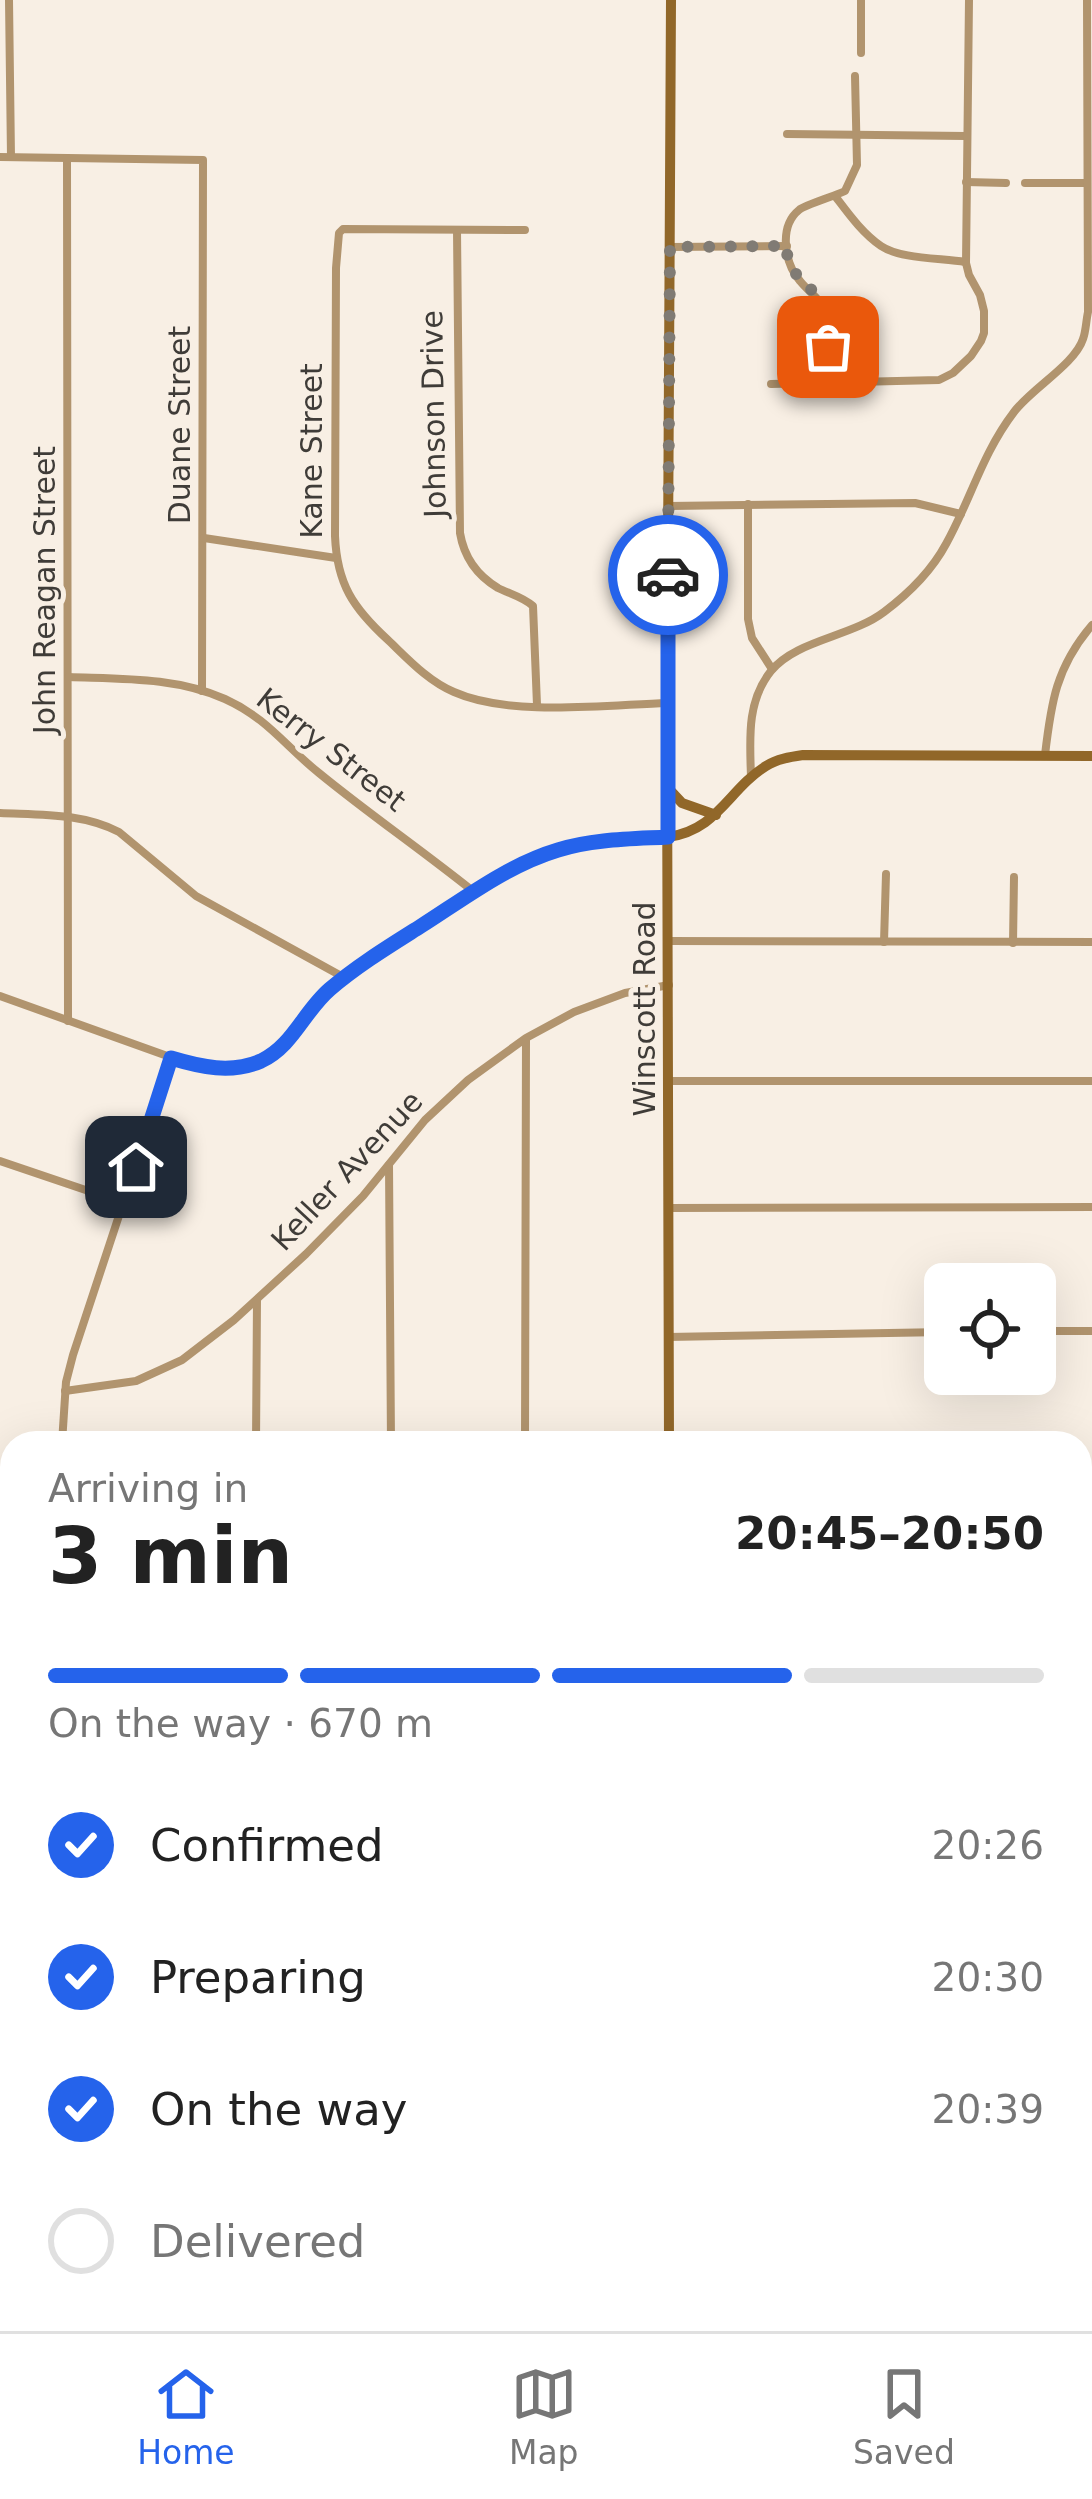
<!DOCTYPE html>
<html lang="en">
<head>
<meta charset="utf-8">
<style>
  :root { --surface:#fff; --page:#f6f6f6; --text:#222; --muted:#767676; --line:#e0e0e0; --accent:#2563eb }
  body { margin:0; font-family:"DejaVu Sans",sans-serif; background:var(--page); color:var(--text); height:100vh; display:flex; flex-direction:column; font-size:45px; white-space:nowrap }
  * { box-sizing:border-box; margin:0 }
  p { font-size:39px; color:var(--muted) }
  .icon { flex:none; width:66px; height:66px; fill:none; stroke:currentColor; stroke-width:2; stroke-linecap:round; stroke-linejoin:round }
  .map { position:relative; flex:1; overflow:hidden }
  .details { position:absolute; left:0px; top:1431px; width:1092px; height:900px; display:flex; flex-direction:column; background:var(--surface); border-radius:36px 36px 0 0; box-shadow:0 12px 48px #0002 }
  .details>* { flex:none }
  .buttons { position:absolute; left:924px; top:1263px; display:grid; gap:24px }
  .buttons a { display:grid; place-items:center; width:132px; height:132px; border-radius:18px; background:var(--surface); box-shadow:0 12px 48px #0002; font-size:60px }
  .pin { position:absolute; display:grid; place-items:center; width:102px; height:102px; color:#fff; margin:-51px; border-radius:24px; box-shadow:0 6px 18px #0006 }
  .courier { position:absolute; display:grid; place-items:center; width:120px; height:120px; margin:-60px; border:9px solid #2563eb; border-radius:50%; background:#fff; color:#222; box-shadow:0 3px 15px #0007 }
  .head em { font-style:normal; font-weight:700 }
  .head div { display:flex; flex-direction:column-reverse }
  .head { display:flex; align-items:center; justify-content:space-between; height:204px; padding:0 48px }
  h1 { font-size:78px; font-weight:700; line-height:90px }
  .bar { display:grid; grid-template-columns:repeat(4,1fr); gap:18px 12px; align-content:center; height:144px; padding:0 48px }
  .bar i { height:15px; border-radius:9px; background:var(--line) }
  .bar .selected { background:var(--accent) }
  .bar p { grid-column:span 4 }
  ol { padding:0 48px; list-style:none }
  li { display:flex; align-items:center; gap:36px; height:132px }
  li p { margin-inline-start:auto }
  li .icon { padding:12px; border-radius:50%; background:var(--accent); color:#fff; stroke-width:4 }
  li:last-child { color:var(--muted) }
  li i { width:66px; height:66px; border:6px solid var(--line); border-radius:50% }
  .tabs { display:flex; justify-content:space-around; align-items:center; height:168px; border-top:3px solid var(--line); background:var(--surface); font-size:33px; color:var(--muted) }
  .tabs a { display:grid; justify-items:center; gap:6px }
  .tabs .selected { color:var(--accent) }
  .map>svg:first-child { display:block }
</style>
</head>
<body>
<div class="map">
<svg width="1092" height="2331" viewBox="0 0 1092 2331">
  <rect width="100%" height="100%" fill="#f8efe4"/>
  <g fill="#f2d5af">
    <polygon points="1092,2114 1092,2331 359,2331 359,2319 1080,2319 1080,2115"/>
    <polygon points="12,2232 12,2319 148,2319 103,2331 0,2331 0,2234"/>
    <polygon points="238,2319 336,2319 342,2331 195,2331"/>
  </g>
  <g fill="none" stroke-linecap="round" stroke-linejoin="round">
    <g stroke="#b1946e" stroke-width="8">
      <polyline points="9,0 11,157"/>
      <polyline points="861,53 861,0"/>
      <polyline points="787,134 966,136"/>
      <polyline points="0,157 203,160 202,691"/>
      <polyline points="67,158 68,1021"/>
      <polyline points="966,182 1006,183"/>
      <polyline points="1025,183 1087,183"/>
      <path d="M835,196C848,213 862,233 881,246C900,259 941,258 965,262"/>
      <path d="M457,230L460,533C464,557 478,576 498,588C510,594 523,597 533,606L537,705"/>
      <path d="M525,230L343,229L339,233L336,268L335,536C337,584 353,608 388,640C408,659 428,681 454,692C510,717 606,705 667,703"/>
      <polyline points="670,247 787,246"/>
      <path d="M830,383L826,311C820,299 809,292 800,281C785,264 778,227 799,210C805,205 835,196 845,191L857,165L855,76"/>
      <polyline points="771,384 939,380 953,373 971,356 981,341 984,333 984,311 980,295 969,275 966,263 969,0"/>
      <polyline points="748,504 748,619 752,638 772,669"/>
      <polyline points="668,506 915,503 961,514"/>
      <polyline points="204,538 336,558"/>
      <path d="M69,677C122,679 176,677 225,699C267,718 285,746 319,773C369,814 423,851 474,892"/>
      <path d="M1045,755C1051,703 1056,667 1092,625"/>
      <path d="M751,777C750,741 746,702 771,671C796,640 851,637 884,612C908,594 932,570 946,544C971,499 982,454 1014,412C1031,389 1075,364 1083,339C1086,331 1086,321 1088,312L1087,0"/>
      <path d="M0,813C41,815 82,813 119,832L196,896L345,978"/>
      <polyline points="669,941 1092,942"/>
      <polyline points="884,942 886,874"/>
      <polyline points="1013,943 1014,877"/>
      <path d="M0,996L198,1067C219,1069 241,1070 261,1061C294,1046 304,1011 330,988C360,963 396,942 429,921C463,899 496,876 532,859C575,840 622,840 668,837"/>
      <polyline points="669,1081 1092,1081"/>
      <polyline points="0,1161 124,1203"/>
      <polyline points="389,1165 391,1443"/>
      <polyline points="668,1208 1092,1207"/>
      <polyline points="1035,1331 1092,1331"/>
      <polyline points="668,1337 945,1332"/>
      <polyline points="65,1391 136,1381 182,1360 234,1320 306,1254 363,1196 425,1120 468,1080 526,1038 574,1012 625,993 669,985"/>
      <polyline points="62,1443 66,1382 73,1355 171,1058"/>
      <polyline points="256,1443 257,1300"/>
      <polyline points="525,1443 526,1040"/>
      <polyline points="0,1522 12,1522"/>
      <polyline points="1080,1535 1092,1536"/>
      <polyline points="1080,1663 1092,1662"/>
      <polyline points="0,2009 12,2008"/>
      <polyline points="1080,2055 1092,2054"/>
      <polyline points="0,2069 12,2132"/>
    </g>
    <g stroke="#916729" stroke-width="10">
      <polyline points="668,788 682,803 716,815"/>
      <path d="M668,837C718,830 728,790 766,766C777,759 790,757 803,755L1092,756"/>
      <polyline points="669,1443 667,742 671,0"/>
      <polyline points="148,2331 192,2319"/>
    </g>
  </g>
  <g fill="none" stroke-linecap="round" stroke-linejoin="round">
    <path stroke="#807b74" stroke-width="12" stroke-dasharray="0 21.6" d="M668,575L670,247L787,246C785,276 811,282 823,305C829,316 827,334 828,347"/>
    <path stroke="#2563eb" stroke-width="15" d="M136,1167L171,1058C201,1067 231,1074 261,1061C293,1046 304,1011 330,989C358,965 391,945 421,926C465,898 508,865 558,850C593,839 632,839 668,837V575"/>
  </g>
  <g text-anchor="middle" stroke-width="10" stroke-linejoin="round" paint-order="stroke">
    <g font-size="30" fill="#3f3c38" stroke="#f8efe4">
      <text transform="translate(434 414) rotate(-91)" y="10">Johnson Drive</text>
      <text transform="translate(180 425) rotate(-90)" y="10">Duane Street</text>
      <text transform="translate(312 451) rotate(-90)" y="10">Kane Street</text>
      <text transform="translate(45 590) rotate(-90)" y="10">John Reagan Street</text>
      <text transform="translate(331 750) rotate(38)" y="10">Kerry Street</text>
      <text transform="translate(645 1009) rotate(-90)" y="10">Winscott Road</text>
      <text transform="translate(347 1171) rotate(-47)" y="10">Keller Avenue</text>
    </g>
  </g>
</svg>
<div class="buttons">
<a><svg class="icon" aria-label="locate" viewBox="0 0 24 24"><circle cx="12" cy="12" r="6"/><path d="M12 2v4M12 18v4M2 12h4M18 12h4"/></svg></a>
</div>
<div class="pin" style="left:828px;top:347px;background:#ea580c"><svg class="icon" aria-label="bag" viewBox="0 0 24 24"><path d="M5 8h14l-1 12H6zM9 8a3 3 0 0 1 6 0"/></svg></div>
<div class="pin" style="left:136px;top:1167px;background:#1f2937"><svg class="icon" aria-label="home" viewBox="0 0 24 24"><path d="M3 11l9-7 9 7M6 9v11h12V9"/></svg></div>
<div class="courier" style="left:668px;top:575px"><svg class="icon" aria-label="car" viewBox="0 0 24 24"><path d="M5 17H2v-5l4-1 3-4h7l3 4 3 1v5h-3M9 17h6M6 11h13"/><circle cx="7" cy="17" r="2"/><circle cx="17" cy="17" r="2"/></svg></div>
<section class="details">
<div class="head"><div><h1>3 min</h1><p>Arriving in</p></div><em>20:45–20:50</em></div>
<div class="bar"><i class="selected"></i><i class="selected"></i><i class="selected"></i><i></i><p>On the way · 670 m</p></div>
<ol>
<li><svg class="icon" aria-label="check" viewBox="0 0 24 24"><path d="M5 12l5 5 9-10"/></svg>Confirmed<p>20:26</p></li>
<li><svg class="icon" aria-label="check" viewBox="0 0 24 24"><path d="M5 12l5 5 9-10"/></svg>Preparing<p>20:30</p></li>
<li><svg class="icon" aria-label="check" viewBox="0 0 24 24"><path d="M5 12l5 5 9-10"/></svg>On the way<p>20:39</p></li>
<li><i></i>Delivered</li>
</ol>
</section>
</div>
<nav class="tabs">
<a class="selected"><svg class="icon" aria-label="home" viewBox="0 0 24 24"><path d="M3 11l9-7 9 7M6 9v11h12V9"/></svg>Home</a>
<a><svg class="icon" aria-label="map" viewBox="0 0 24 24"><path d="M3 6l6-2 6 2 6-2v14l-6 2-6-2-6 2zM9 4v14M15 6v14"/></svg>Map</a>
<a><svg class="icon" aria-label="saved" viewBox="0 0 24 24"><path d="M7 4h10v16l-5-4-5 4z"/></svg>Saved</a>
</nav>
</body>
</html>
